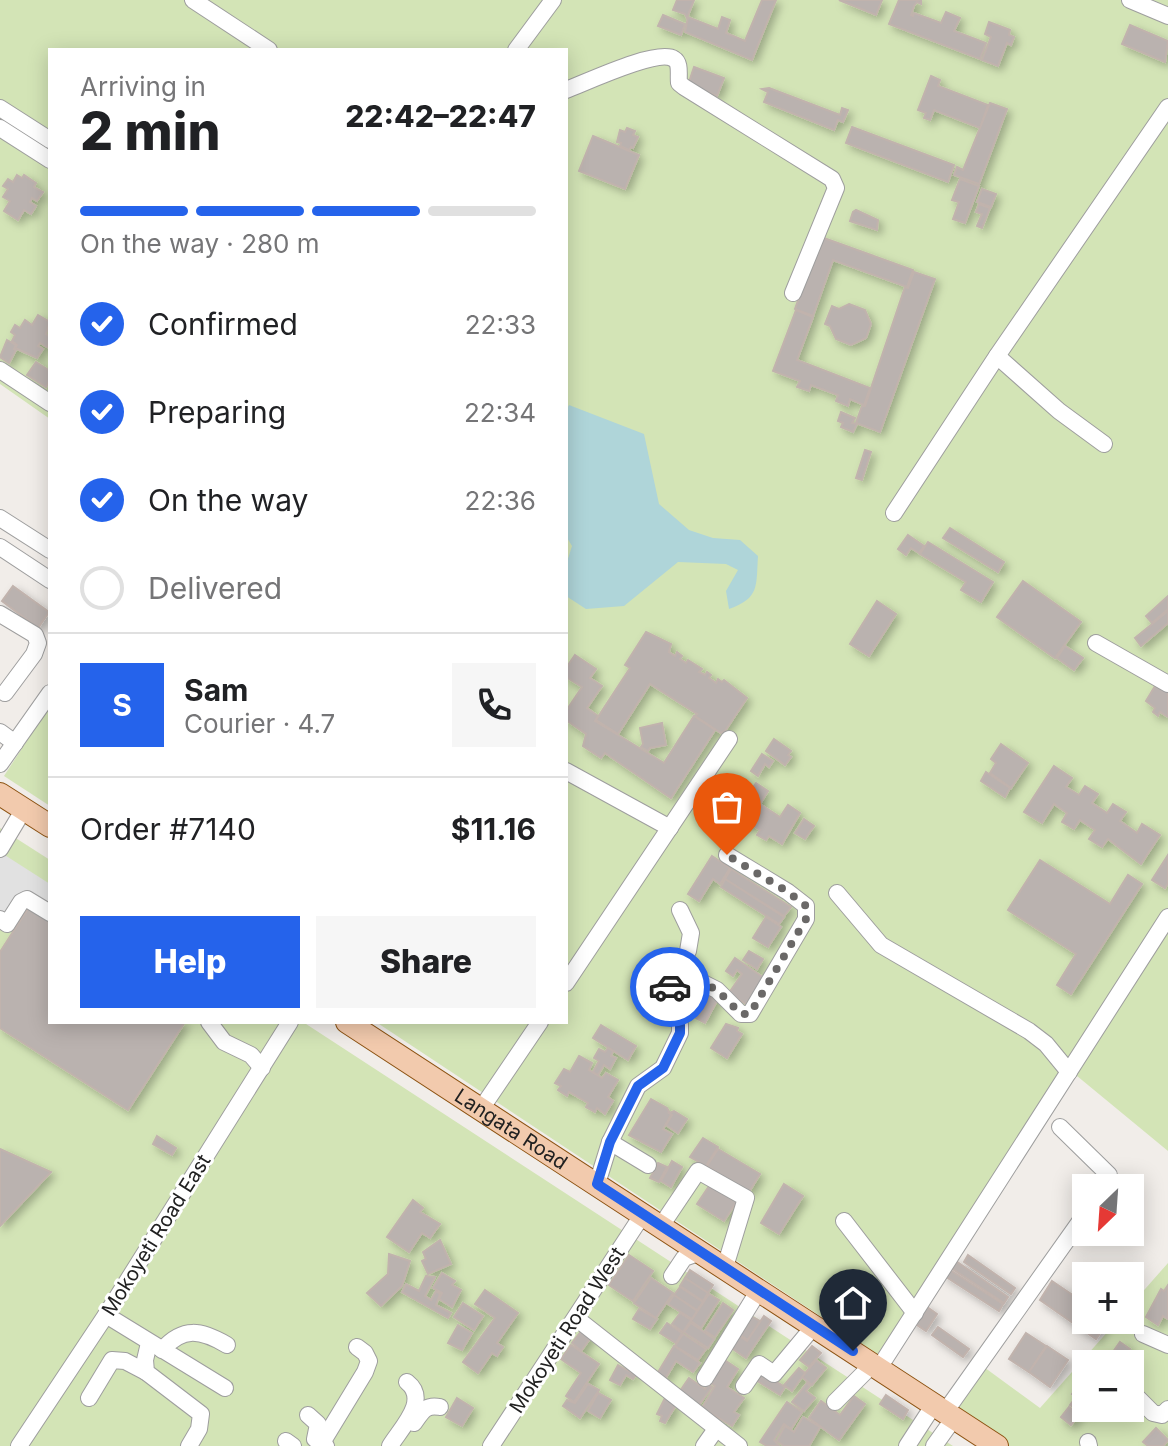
<!DOCTYPE html>
<html lang="en">
<head>
<meta charset="utf-8">
<style>
  :root { --surface:#fff; --page:#f6f6f6; --text:#202124; --muted:#757577; --line:#e0e0e0; --accent:#2563eb }
  body { margin:0; font-family:Inter,sans-serif; background:var(--page); color:var(--text); height:100vh; display:flex; flex-direction:column; font-size:30px; white-space:nowrap }
  * { box-sizing:border-box; margin:0 }
  p { font-size:26px; color:var(--muted) }
  .icon { flex:none; width:44px; height:44px; fill:none; stroke:currentColor; stroke-width:2; stroke-linecap:round; stroke-linejoin:round }
  .map { position:relative; flex:1; overflow:hidden }
  .side { position:absolute; left:48px; top:48px; width:520px; height:976px; display:flex; flex-direction:column; background:var(--surface); border-radius:0px; box-shadow:0 4px 20px #0003 }
  .side>* { flex:none }
  .needle { width:52px; rotate:205deg }
  .buttons { position:absolute; left:1072px; top:1174px; display:grid; gap:16px }
  .buttons a { display:grid; place-items:center; width:72px; height:72px; border-radius:0px; background:var(--surface); box-shadow:0 4px 20px #0003; font-size:40px }
  .pin { position:absolute; display:grid; place-items:center; width:68px; height:68px; color:#fff; margin:-82px -34px; border-radius:50% 50% 50% 0; rotate:-45deg; box-shadow:0 0 8px #0007 }
  .pin .icon { rotate:45deg }
  .courier { position:absolute; display:grid; place-items:center; width:80px; height:80px; margin:-40px; border:6px solid #2563eb; border-radius:50%; background:#fff; color:#222; box-shadow:0 2px 10px #0007 }
  .headline em { font-style:normal; font-weight:800 }
  .headline div { display:flex; flex-direction:column-reverse }
  .headline { display:flex; align-items:center; justify-content:space-between; height:136px; padding:0 32px }
  h1 { font-size:52px; font-weight:800; line-height:60px }
  .bar { display:grid; grid-template-columns:repeat(4,1fr); gap:12px 8px; align-content:center; height:96px; padding:0 32px }
  .bar i { height:10px; border-radius:6px; background:var(--line) }
  .bar .active { background:var(--accent) }
  .bar p { grid-column:span 4 }
  .line { display:flex; align-items:center; gap:20px; padding:0 32px; border-top:2px solid var(--line) }
  .line div { flex:1 }
  .round { display:grid; place-items:center; flex:none; width:84px; height:84px; border-radius:0px; background:var(--page) }
  ol { padding:0 32px; list-style:none }
  li { display:flex; align-items:center; gap:24px; height:88px }
  li p { margin-inline-start:auto }
  li .icon { padding:8px; border-radius:50%; background:var(--accent); color:#fff; stroke-width:4 }
  li:last-child { color:var(--muted) }
  li i { width:44px; height:44px; border:4px solid var(--line); border-radius:50% }
  .primary-button { display:flex; gap:16px; margin-top:auto; padding:16px 32px }
  .primary-button a { flex:1; height:92px; border-radius:0px; background:var(--accent); color:#fff; font-size:32px; font-weight:800; line-height:92px; text-align:center }
  .primary-button a+a { background:var(--page); color:var(--text) }
  .map>svg:first-child { display:block }
</style>
</head>
<body>
<div class="map">
<svg width="1168" height="1446" viewBox="0 0 1168 1446">
  <defs>
    <filter id="shadow"><feDropShadow dx="4" dy="4" stdDeviation="4" flood-color="#0004"/></filter>
  </defs>
  <rect width="100%" height="100%" fill="#f1ede9"/>
  <g fill="#d3e4b6" fill-rule="evenodd">
    <polygon points="0,0 1168,0 1168,1151 1071,1071 885,1359 376,1022 566,1022 566,50 50,50 50,419 0,384"/>
    <polygon points="50,705 50,806 4,776"/>
    <polygon points="0,828 50,860 50,1022 303,1022 953,1446 0,1446"/>
    <path d="M1168,1263V1446H997L949,1417L977,1362L1040,1408L1118,1320H1130V1306ZM1086,1364H1130V1408H1086Z"/>
  </g>
  <polygon fill="#e1e1e1" points="0,852 50,884 50,921 21,903 0,919"/>
  <path fill="#afd5d9" d="M569,405L644,434L659,504L689,530L713,538L740,540L758,556C756,586 760,598 729,609L726,591L738,570L726,564L678,562L624,606L586,609L566,596V565L572,546L566,536V411Z"/>
  <g fill="#bab2af" stroke="#c1b3ad" stroke-width="2" filter="url(#shadow)">
    <polygon points="677,0 694,0 687,18 685,14 673,10"/>
    <polygon points="762,0 776,0 752,60 685,32 688,17 718,29 722,17 730,20 726,33 745,41"/>
    <polygon points="839,0 882,0 876,15"/>
    <polygon points="899,0 921,0 921,4 917,2 914,6 911,15 913,16 914,13 941,23 946,12 960,18 954,31 986,43 980,59 889,24"/>
    <polygon points="663,15 685,24 681,35 658,26"/>
    <polygon points="989,22 1010,30 1009,35 1014,37 1011,45 1007,43 998,66 982,60 991,37 985,34"/>
    <polygon points="1130,25 1168,41 1165,62 1122,44"/>
    <polygon points="694,67 724,78 717,96 688,85"/>
    <polygon points="931,76 940,80 938,86 988,105 980,128 934,110 930,120 924,118 926,113 918,110"/>
    <polygon points="769,88 840,115 842,108 848,110 843,122 838,120 834,130 764,102 768,92 762,89"/>
    <polygon points="990,103 1007,109 979,184 954,175 957,167 963,170"/>
    <polygon points="852,127 954,165 948,182 846,143"/>
    <polygon points="627,128 635,131 633,135 638,137 633,148 631,147 629,150 620,146 621,143 617,142 620,130 625,132"/>
    <polygon points="593,136 639,155 625,189 579,171"/>
    <polygon points="17,175 22,178 24,175 36,183 34,187 43,192 37,201 32,198 30,202 36,206 31,214 24,210 18,220 4,211 10,201 3,197 8,189 3,186 8,179 13,182"/>
    <polygon points="960,179 979,186 965,223 953,219 959,202 952,200"/>
    <polygon points="982,189 996,194 991,207 977,202"/>
    <polygon points="979,204 990,208 982,228 977,226 982,214 976,212"/>
    <polygon points="856,210 878,220 877,230 850,221 853,212"/>
    <polygon points="821,237 913,270 907,287 833,260 813,316 795,309"/>
    <polygon points="914,272 935,279 880,432 856,423 862,406 865,406 905,287 908,288"/>
    <polygon points="849,304 865,310 871,324 866,338 851,345 836,339 830,326 825,324 832,306 839,309"/>
    <polygon points="796,310 813,317 797,360 870,388 864,405 850,399 848,406 836,401 838,395 811,385 809,391 797,387 800,381 773,371"/>
    <polygon points="38,315 50,322 46,334 50,337 50,342 47,347 40,343 38,346 43,349 37,358 15,348 17,345 12,341 15,335 11,332 15,325 20,328 25,320 32,325"/>
    <polygon points="7,340 16,345 14,349 16,350 9,363 0,357"/>
    <polygon points="36,362 50,371 50,380 46,387 27,375"/>
    <polygon points="841,412 855,418 852,423 857,424 853,432 841,427 843,423 838,421"/>
    <polygon points="865,450 871,452 862,480 856,478"/>
    <polygon points="950,528 1004,562 998,572 943,538"/>
    <polygon points="908,535 924,546 919,553 911,548 906,555 898,549"/>
    <polygon points="928,542 993,582 981,602 961,590 966,582 920,554"/>
    <polygon points="1023,581 1081,622 1055,658 997,617"/>
    <polygon points="13,586 49,612 38,628 2,601"/>
    <polygon points="1168,596 1168,609 1152,623 1146,616"/>
    <polygon points="877,601 896,614 869,656 850,644"/>
    <polygon points="1168,611 1168,623 1141,646 1135,638"/>
    <polygon points="646,632 671,644 669,652 675,656 677,652 682,656 680,659 686,663 688,660 702,669 699,672 705,675 707,672 711,675 709,678 716,683 718,679 722,682 724,680 747,698 725,731 721,733 695,716 697,714 650,684 618,734 596,720 630,668 625,665"/>
    <polygon points="1065,646 1083,658 1074,670 1057,658"/>
    <polygon points="575,655 596,669 590,678 602,686 587,708 598,716 595,721 664,763 694,716 715,730 671,798 605,753 601,758 583,746 586,734 566,720 566,711 582,687 566,677 566,668"/>
    <polygon points="1158,681 1168,687 1168,717 1160,712 1158,716 1153,712 1155,708 1146,701"/>
    <polygon points="662,723 666,745 650,748 648,751 641,747 643,744 640,728"/>
    <polygon points="774,739 791,751 788,755 791,757 785,765 766,751"/>
    <polygon points="1001,744 1028,763 1011,788 990,773 996,763 991,759"/>
    <polygon points="762,754 773,761 769,767 765,764 758,776 751,771"/>
    <polygon points="1054,766 1072,778 1066,787 1079,795 1085,786 1098,794 1092,803 1107,813 1113,804 1126,812 1120,821 1137,833 1142,824 1160,835 1141,864 1108,839 1102,847 1089,839 1095,830 1080,820 1074,829 1062,822 1067,813 1054,804 1042,823 1024,812"/>
    <polygon points="986,772 1010,788 1005,797 981,781"/>
    <polygon points="756,783 768,791 760,804 780,817 788,805 800,813 782,844 769,836 766,840 757,835 760,830 734,814"/>
    <polygon points="804,819 814,826 805,839 795,833"/>
    <polygon points="1168,855 1168,883 1165,888 1152,880"/>
    <polygon points="712,856 730,868 720,884 713,879 699,901 688,894"/>
    <polygon points="1040,860 1110,904 1128,875 1142,884 1071,994 1057,985 1076,954 1008,910"/>
    <polygon points="731,869 791,907 784,916 725,879"/>
    <polygon points="725,879 784,917 779,924 721,887"/>
    <polygon points="29,907 50,921 50,1022 185,1022 128,1110 0,1028 0,952"/>
    <polygon points="766,917 781,927 768,947 753,938"/>
    <polygon points="749,951 763,959 757,969 743,960"/>
    <polygon points="735,958 764,978 746,1004 729,993 742,974 737,970 733,976 726,971"/>
    <polygon points="684,978 719,997 705,1023 696,1018 703,1005 677,991"/>
    <polygon points="726,1024 738,1028 737,1031 742,1034 727,1058 711,1048"/>
    <polygon points="601,1025 636,1046 628,1060 593,1038"/>
    <polygon points="608,1048 613,1051 611,1056 616,1058 610,1069 604,1065 598,1075 593,1072 599,1061 594,1058 599,1049 605,1052"/>
    <polygon points="579,1056 592,1063 589,1070 602,1078 606,1073 618,1080 608,1097 613,1101 605,1114 597,1108 595,1112 586,1107 588,1103 569,1092 567,1096 558,1090 561,1086 555,1083 564,1069 570,1072"/>
    <polygon points="651,1099 667,1108 671,1115 663,1129 672,1134 661,1152 629,1135"/>
    <polygon points="674,1111 687,1119 678,1133 666,1125 672,1115 669,1113"/>
    <polygon points="157,1136 176,1148 172,1155 153,1144"/>
    <polygon points="703,1138 718,1147 706,1166 690,1157"/>
    <polygon points="0,1149 51,1172 0,1226"/>
    <polygon points="718,1149 760,1174 749,1192 707,1166"/>
    <polygon points="672,1161 682,1167 671,1187 661,1181"/>
    <polygon points="658,1163 667,1167 659,1182 650,1178"/>
    <polygon points="713,1180 740,1197 724,1221 697,1204"/>
    <polygon points="784,1184 803,1196 779,1234 761,1223"/>
    <polygon points="413,1200 423,1208 420,1212 440,1224 430,1238 422,1233 409,1252 387,1237"/>
    <polygon points="440,1240 451,1264 428,1274 422,1261 426,1259 423,1252"/>
    <polygon points="389,1254 410,1261 402,1286 381,1306 367,1293 388,1274"/>
    <polygon points="629,1255 653,1271 633,1301 609,1285"/>
    <polygon points="968,1255 1015,1288 1011,1294 964,1262"/>
    <polygon points="953,1259 1008,1297 1004,1303 948,1266"/>
    <polygon points="947,1268 1003,1304 999,1311 943,1275"/>
    <polygon points="690,1270 713,1285 708,1293 685,1278"/>
    <polygon points="442,1273 455,1281 452,1285 461,1290 452,1307 439,1299 442,1293 433,1288"/>
    <polygon points="426,1276 435,1277 425,1296 431,1300 436,1291 440,1294 436,1305 451,1313 448,1318 402,1292 406,1284 419,1291"/>
    <polygon points="651,1278 673,1293 656,1318 634,1303"/>
    <polygon points="685,1278 708,1293 703,1301 680,1286"/>
    <polygon points="1052,1281 1086,1304 1086,1320 1109,1320 1096,1339 1040,1300"/>
    <polygon points="1168,1285 1168,1319 1163,1316 1158,1325 1146,1317 1161,1289 1164,1291"/>
    <polygon points="680,1287 703,1302 697,1310 674,1295"/>
    <polygon points="485,1290 518,1313 497,1343 503,1347 497,1356 492,1353 478,1373 463,1362 495,1318 475,1304"/>
    <polygon points="709,1294 719,1300 701,1328 691,1321"/>
    <polygon points="674,1295 697,1311 692,1319 668,1304"/>
    <polygon points="463,1303 483,1316 474,1330 454,1317"/>
    <polygon points="723,1303 733,1310 715,1337 705,1331"/>
    <polygon points="923,1304 937,1314 926,1331 911,1321"/>
    <polygon points="639,1309 657,1319 650,1329 633,1319"/>
    <polygon points="680,1313 691,1320 683,1332 672,1324"/>
    <polygon points="751,1316 760,1321 748,1340 739,1334"/>
    <polygon points="764,1316 771,1321 746,1358 730,1347 738,1335 747,1341"/>
    <polygon points="667,1323 682,1333 676,1343 660,1333"/>
    <polygon points="691,1323 714,1339 708,1348 684,1332"/>
    <polygon points="458,1325 472,1333 462,1350 448,1343"/>
    <polygon points="938,1327 969,1349 963,1357 932,1335"/>
    <polygon points="583,1329 592,1336 581,1351 572,1343"/>
    <polygon points="1026,1333 1046,1346 1029,1372 1009,1359"/>
    <polygon points="683,1334 706,1349 698,1360 675,1346"/>
    <polygon points="1120,1342 1130,1349 1121,1364 1096,1364 1104,1352 1110,1356"/>
    <polygon points="571,1345 599,1364 574,1402 566,1396 581,1373 561,1359"/>
    <polygon points="674,1346 700,1363 693,1372 676,1361 665,1379 657,1374"/>
    <polygon points="812,1346 821,1353 809,1367 800,1360"/>
    <polygon points="1047,1346 1068,1360 1050,1387 1029,1372"/>
    <polygon points="723,1359 738,1369 727,1387 744,1398 734,1412 739,1415 732,1426 702,1408 715,1386 709,1382"/>
    <polygon points="816,1360 826,1368 812,1385 802,1377"/>
    <polygon points="618,1365 636,1375 633,1379 626,1375 620,1385 610,1380"/>
    <polygon points="799,1368 805,1373 792,1391 784,1385"/>
    <polygon points="759,1371 785,1387 780,1395 754,1379"/>
    <polygon points="689,1378 705,1389 708,1384 712,1387 699,1405 680,1391"/>
    <polygon points="807,1383 810,1386 806,1391 815,1398 804,1411 792,1402"/>
    <polygon points="588,1384 599,1390 580,1418 563,1406 567,1400 575,1403"/>
    <polygon points="1086,1384 1086,1408 1091,1408 1088,1412 1084,1410 1082,1413 1070,1405 1076,1397 1072,1394 1076,1389 1080,1392"/>
    <polygon points="598,1393 611,1400 600,1418 588,1411"/>
    <polygon points="886,1395 908,1410 903,1419 880,1404"/>
    <polygon points="854,1396 865,1404 839,1440 809,1418 821,1401 840,1415"/>
    <polygon points="457,1398 473,1408 462,1426 446,1417"/>
    <polygon points="665,1398 676,1405 665,1423 660,1421 662,1416 657,1414"/>
    <polygon points="787,1402 802,1412 791,1429 784,1424 774,1440 779,1446 767,1446 760,1442"/>
    <polygon points="1069,1407 1079,1415 1071,1425 1061,1417"/>
    <polygon points="803,1417 820,1427 809,1446 784,1446 777,1441 785,1426 794,1432"/>
    <polygon points="1156,1428 1168,1440 1163,1446 1148,1446 1143,1442"/>
  </g>
  <g fill="none" stroke-linecap="round" stroke-linejoin="round">
    <g stroke="#9e9e9e" stroke-width="18">
      <g id="minor">
        <polyline points="193,0 269,50"/>
        <polyline points="1130,0 1168,16"/>
        <polyline points="516,50 553,0"/>
        <path d="M566,90C585,83 658,48 674,59C681,63 678,75 679,83L684,87L832,179L836,188L793,293"/>
        <polyline points="0,108 50,140"/>
        <polyline points="0,128 50,160"/>
        <polyline points="997,356 1059,411 1104,444"/>
        <polyline points="0,370 50,403"/>
        <polyline points="894,513 997,356 1168,107"/>
        <polyline points="0,518 50,550"/>
        <polyline points="0,547 50,580"/>
        <polyline points="0,614 35,635 38,643 34,654 5,693"/>
        <polyline points="1096,643 1168,684"/>
        <polyline points="0,732 15,743"/>
        <polyline points="0,764 50,693"/>
        <polyline points="566,771 670,828"/>
        <polyline points="0,849 24,809"/>
        <polyline points="837,893 881,945 1029,1031 1046,1044 1069,1072"/>
        <polyline points="0,919 7,924 21,902 27,899 50,913"/>
        <polyline points="677,970 717,990 741,1014 750,1014 806,919 806,906 788,892 727,855"/>
        <polyline points="566,983 729,739"/>
        <polyline points="209,1022 224,1042 251,1055 262,1068"/>
        <polyline points="481,1109 540,1022"/>
        <polyline points="1060,1127 1109,1175 1109,1180 1103,1188"/>
        <polyline points="610,1142 648,1165"/>
        <polyline points="597,1184 610,1142 638,1086 663,1068 680,1033 680,1025 668,993 672,978 688,951 691,933 680,910"/>
        <polyline points="844,1221 915,1313"/>
        <polyline points="661,1226 698,1171 746,1198 725,1267"/>
        <polyline points="672,1276 684,1258 701,1252"/>
        <polyline points="106,1315 225,1388"/>
        <polyline points="576,1318 739,1446"/>
        <polyline points="1143,1334 1168,1345"/>
        <polyline points="149,1343 145,1360 146,1372 201,1414 199,1429 189,1446"/>
        <path d="M162,1350C183,1326 201,1330 227,1345"/>
        <polyline points="879,1368 1168,917"/>
        <polyline points="705,1378 759,1290"/>
        <polyline points="744,1386 759,1364 774,1374 814,1326"/>
        <polyline points="1133,1393 1153,1413 1162,1415 1168,1409"/>
        <polyline points="89,1398 112,1360 125,1361 146,1372"/>
        <polyline points="835,1402 873,1364"/>
        <polyline points="945,1412 1086,1213"/>
        <polyline points="308,1415 318,1424 315,1439 326,1446"/>
        <path d="M414,1423C422,1412 425,1404 440,1407"/>
        <polyline points="286,1441 293,1446"/>
        <polyline points="1088,1442 1089,1446"/>
        <polyline points="19,1446 106,1315 290,1022"/>
        <polyline points="320,1446 365,1372 369,1361 365,1353 357,1347"/>
        <path d="M390,1446C401,1428 430,1400 407,1382"/>
        <polyline points="491,1446 643,1214"/>
        <polyline points="704,1446 716,1429"/>
        <polyline points="907,1446 933,1406"/>
        <polyline points="934,1446 954,1418"/>
      </g>
    </g>
    <g stroke="#8d5312" stroke-width="24">
      <g id="major">
        <polyline points="0,794 50,826"/>
        <path id="s1" d="M347,1022L997,1446"/>
      </g>
    </g>
    <use href="#minor" stroke="#fff" stroke-width="16"/>
    <use href="#major" stroke="#f2caad" stroke-width="22"/>
  </g>
  <g fill="none" stroke-linecap="round" stroke-linejoin="round">
    <polyline stroke="#6a6867" stroke-width="8" stroke-dasharray="0 14.4" points="670,987 677,970 717,990 741,1014 750,1014 806,919 806,906 788,892 727,855"/>
    <polyline stroke="#2563eb" stroke-width="10" points="670,987 668,993 680,1025 680,1033 663,1068 638,1086 610,1142 597,1184 853,1351"/>
  </g>
  <g text-anchor="middle" stroke-width="6" stroke-linejoin="round" paint-order="stroke">
    <g font-size="20" fill="#212121" stroke="#fff">
      <text dy="7" stroke="none"><textPath href="#s1" startOffset="196">Langata Road</textPath></text>
      <text transform="translate(156 1235) rotate(-58)" y="7">Mokoyeti Road East</text>
      <text transform="translate(567 1330) rotate(-57)" y="7">Mokoyeti Road West</text>
    </g>
  </g>
</svg>
<div class="buttons">
<a><svg class="needle" viewBox="-14 -14 28 28"><path d="M0-13l5 13h-10z" fill="#e53935"/><path d="M0 13l5-13h-10z" fill="#757577"/></svg></a>
<a>+</a>
<a>−</a>
</div>
<div class="pin" style="left:727px;top:855px;background:#ea580c"><svg class="icon" aria-label="bag" viewBox="0 0 24 24"><path d="M5 8h14l-1 12H6zM9 8a3 3 0 0 1 6 0"/></svg></div>
<div class="pin" style="left:853px;top:1351px;background:#1f2937"><svg class="icon" aria-label="home" viewBox="0 0 24 24"><path d="M3 11l9-7 9 7M6 9v11h12V9"/></svg></div>
<div class="courier" style="left:670px;top:987px"><svg class="icon" aria-label="car" viewBox="0 0 24 24"><path d="M5 17H2v-5l4-1 3-4h7l3 4 3 1v5h-3M9 17h6M6 11h13"/><circle cx="7" cy="17" r="2"/><circle cx="17" cy="17" r="2"/></svg></div>
<section class="side">
<div class="headline"><div><h1>2 min</h1><p>Arriving in</p></div><em>22:42–22:47</em></div>
<div class="bar"><i class="active"></i><i class="active"></i><i class="active"></i><i></i><p>On the way · 280 m</p></div>
<ol>
<li><svg class="icon" aria-label="check" viewBox="0 0 24 24"><path d="M5 12l5 5 9-10"/></svg>Confirmed<p>22:33</p></li>
<li><svg class="icon" aria-label="check" viewBox="0 0 24 24"><path d="M5 12l5 5 9-10"/></svg>Preparing<p>22:34</p></li>
<li><svg class="icon" aria-label="check" viewBox="0 0 24 24"><path d="M5 12l5 5 9-10"/></svg>On the way<p>22:36</p></li>
<li><i></i>Delivered</li>
</ol>
<div class="line" style="height:144px"><b class="round" style="background:var(--accent);color:#fff">S</b><div><b>Sam</b><p>Courier · 4.7</p></div><a class="round"><svg class="icon" aria-label="phone" viewBox="0 0 24 24"><path d="M5 4h4l2 5-3 2q2 4 5 5l2-3 5 2v4C11 20 4 13 5 4z"/></svg></a></div>
<div class="line" style="height:104px"><div>Order #7140</div><b>$11.16</b></div>
<div class="primary-button"><a>Help</a><a>Share</a></div>
</section>
</div>
</body>
</html>
